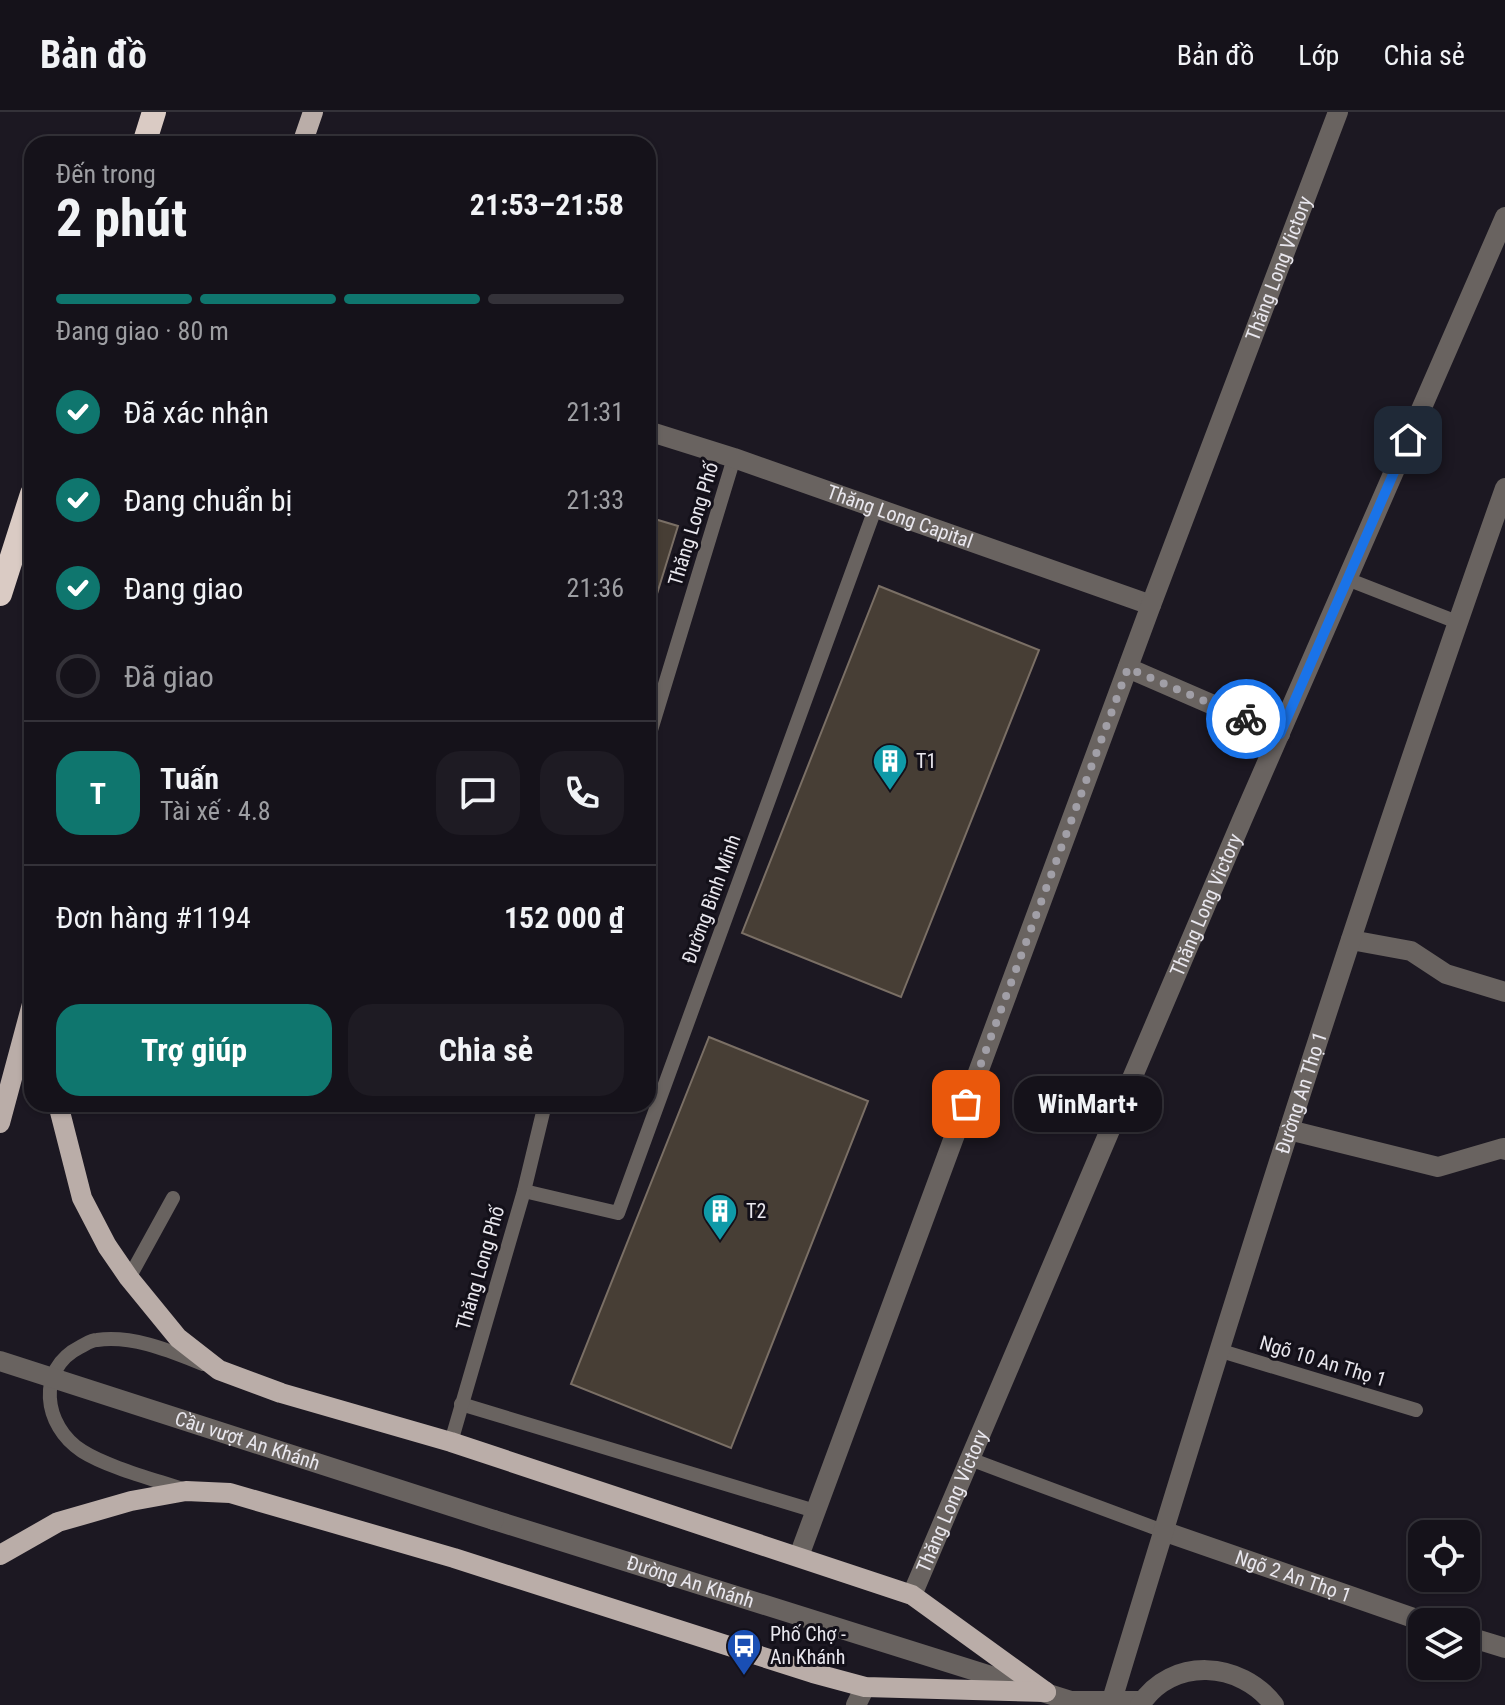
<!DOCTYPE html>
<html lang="vi">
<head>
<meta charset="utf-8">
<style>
  :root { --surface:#15121a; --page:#1e1b23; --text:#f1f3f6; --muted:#9d9ea2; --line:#343239; --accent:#0f766e }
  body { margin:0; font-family:"Roboto Condensed",sans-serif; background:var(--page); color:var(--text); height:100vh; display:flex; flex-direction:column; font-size:30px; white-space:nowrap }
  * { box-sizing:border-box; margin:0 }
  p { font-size:26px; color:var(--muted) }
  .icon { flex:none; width:44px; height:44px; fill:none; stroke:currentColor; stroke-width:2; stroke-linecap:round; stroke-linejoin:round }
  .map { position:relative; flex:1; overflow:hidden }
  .details { position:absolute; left:24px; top:24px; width:632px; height:976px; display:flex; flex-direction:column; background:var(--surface); border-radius:24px; box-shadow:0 2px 6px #0004,0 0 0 2px var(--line) }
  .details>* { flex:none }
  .tools { position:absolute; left:1408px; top:1408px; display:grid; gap:16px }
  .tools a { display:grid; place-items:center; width:72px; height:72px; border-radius:16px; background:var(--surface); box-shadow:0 2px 6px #0004,0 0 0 2px var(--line); font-size:40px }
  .pin { position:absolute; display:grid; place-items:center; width:68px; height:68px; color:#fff; margin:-34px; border-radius:16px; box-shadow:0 4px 12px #0006 }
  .courier { position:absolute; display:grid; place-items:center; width:80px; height:80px; margin:-40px; border:6px solid #1a73e8; border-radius:50%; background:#fff; color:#222; box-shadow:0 2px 10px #0007 }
  .bubble { position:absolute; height:56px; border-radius:24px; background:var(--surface); box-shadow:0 2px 6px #0004,0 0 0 2px var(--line); font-size:26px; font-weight:700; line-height:56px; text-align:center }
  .head em { font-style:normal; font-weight:700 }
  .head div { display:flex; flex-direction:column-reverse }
  .head { display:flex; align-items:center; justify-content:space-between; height:136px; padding:0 32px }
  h1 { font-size:52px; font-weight:700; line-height:60px }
  .bar { display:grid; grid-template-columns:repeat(4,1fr); gap:12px 8px; align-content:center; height:96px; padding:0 32px }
  .bar i { height:10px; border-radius:6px; background:var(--line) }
  .bar .active { background:var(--accent) }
  .bar p { grid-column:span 4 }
  .line { display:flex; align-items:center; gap:20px; padding:0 32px; border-top:2px solid var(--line) }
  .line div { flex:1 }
  .round { display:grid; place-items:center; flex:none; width:84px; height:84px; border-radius:24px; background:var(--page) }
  ol { padding:0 32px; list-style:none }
  li { display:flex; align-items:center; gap:24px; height:88px }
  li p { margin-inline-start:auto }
  li .icon { padding:8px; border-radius:50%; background:var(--accent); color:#fff; stroke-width:4 }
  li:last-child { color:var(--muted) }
  li i { width:44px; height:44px; border:4px solid var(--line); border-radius:50% }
  .primary-button { display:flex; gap:16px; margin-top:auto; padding:16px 32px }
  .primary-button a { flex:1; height:92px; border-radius:24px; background:var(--accent); color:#fff; font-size:32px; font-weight:700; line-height:92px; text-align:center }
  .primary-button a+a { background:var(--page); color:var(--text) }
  header { display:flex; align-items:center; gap:48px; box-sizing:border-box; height:112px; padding:0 40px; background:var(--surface); border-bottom:2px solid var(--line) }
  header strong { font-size:38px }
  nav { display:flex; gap:44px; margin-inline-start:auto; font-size:28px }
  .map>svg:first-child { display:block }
</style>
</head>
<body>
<header>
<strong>Bản đồ</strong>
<nav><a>Bản đồ</a><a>Lớp</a><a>Chia sẻ</a></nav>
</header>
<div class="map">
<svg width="1505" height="1593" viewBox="0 0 1505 1593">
  <rect width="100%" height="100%" fill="#1c1822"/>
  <g fill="#473e35" stroke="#7a6f65" stroke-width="2">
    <polygon points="648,405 678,414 648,511"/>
    <polygon points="879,474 1039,538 901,885 742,821"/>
    <polygon points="709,925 868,989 731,1336 571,1272"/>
  </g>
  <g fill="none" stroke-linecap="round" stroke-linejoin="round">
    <g stroke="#696360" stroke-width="14">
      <polyline points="1347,467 1457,510"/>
      <polyline points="648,628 734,346"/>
      <polyline points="524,1079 618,1101 875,397"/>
      <polyline points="129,1166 173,1086"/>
      <polyline points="1218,1238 1416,1298"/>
      <polyline points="461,1292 815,1399"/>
      <polyline points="451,1330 524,1079 545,992"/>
      <polyline points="970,1347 1163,1419"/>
      <path d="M185,1378C156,1368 107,1355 82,1339C43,1314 36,1257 80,1235C86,1232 91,1228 97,1228C133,1223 170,1239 203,1252"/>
    </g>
    <g stroke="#696360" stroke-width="20">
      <path id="s1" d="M648,319L734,346L1151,493"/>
      <polyline points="1128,556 1280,622"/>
      <polyline points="1351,828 1411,839 1446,862 1505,880"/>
      <polyline points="1289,1018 1438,1055 1503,1036 1505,1038"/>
      <path id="s2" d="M1163,1419L1425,1510"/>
      <path id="s3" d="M799,1444L1151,493L1338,0"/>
      <path id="s4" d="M912,1483L1242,708L1505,105"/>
      <polyline points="1466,1524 1505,1536"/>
      <path id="s5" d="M1112,1588C1235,1182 1363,776 1505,376"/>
      <polyline points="856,1593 865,1575"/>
    </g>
    <g stroke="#696360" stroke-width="20">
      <path id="s6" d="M494,1408L1071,1589H1142"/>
      <path d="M1140,1593C1172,1544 1241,1549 1274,1593"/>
    </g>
    <g stroke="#baada8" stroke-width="20">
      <polyline points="302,32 313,0"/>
      <polyline points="58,992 82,1086 107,1134 129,1166 178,1226 219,1258 281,1281 451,1330 912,1483 1046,1580"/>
      <polyline points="0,1011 32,892"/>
      <polyline points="0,1443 58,1410 131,1389 186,1379 230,1381 454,1446 813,1561 865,1575 1046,1580"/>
    </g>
    <g stroke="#dacbc4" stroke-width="24">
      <polyline points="144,32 154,0"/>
      <polyline points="0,482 32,382"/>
    </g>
    <path stroke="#696360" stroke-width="20" id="s7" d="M0,1249L494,1408"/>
  </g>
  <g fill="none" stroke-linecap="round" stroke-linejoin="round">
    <polyline stroke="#a19fa7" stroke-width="8" stroke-dasharray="0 14.4" points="966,992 1128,556 1246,607"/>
    <polyline stroke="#1a73e8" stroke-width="10" points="1246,607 1280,622 1408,328"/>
  </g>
  <defs>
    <g id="building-pin" transform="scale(1.8)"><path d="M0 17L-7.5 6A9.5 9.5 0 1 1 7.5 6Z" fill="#0f9aa8" stroke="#131019"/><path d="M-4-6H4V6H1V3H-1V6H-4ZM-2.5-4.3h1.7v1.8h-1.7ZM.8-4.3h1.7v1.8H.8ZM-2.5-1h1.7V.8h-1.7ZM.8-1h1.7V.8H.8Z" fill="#fff"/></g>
    <g id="bus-pin" transform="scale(1.8)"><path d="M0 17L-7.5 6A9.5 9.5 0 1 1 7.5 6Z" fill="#1a4fb4" stroke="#131019"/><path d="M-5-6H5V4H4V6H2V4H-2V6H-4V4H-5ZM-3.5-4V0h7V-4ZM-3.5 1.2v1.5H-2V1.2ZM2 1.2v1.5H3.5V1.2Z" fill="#fff"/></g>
  </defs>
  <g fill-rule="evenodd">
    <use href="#building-pin" x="890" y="649"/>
    <use href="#building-pin" x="720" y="1099"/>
    <use href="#bus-pin" x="744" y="1534"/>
  </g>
  <g text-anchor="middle" stroke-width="6" stroke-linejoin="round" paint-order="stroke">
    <g font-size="20" fill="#e9e7ee" stroke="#131019">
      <text dy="7" stroke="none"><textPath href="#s3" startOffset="1374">Thăng Long Victory</textPath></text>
      <text dy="7" stroke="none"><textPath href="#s1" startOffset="266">Thăng Long Capital</textPath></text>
      <text transform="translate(693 412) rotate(-73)" y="7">Thăng Long Phố</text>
      <text transform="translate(711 787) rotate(-70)" y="7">Đường Bình Minh</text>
      <text dy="7" stroke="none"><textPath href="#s4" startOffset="750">Thăng Long Victory</textPath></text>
      <text dy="7" stroke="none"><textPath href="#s5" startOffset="636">Đường An Thọ 1</textPath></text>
      <text transform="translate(480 1156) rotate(-74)" y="7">Thăng Long Phố</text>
      <text transform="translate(1323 1249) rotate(17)" y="7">Ngõ 10 An Thọ 1</text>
      <text dy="7" stroke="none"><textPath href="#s7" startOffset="260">Cầu vượt An Khánh</textPath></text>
      <text dy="7" stroke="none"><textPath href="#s4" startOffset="102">Thăng Long Victory</textPath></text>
      <text dy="7" stroke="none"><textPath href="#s2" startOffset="138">Ngõ 2 An Thọ 1</textPath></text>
      <text dy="7" stroke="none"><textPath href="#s6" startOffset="206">Đường An Khánh</textPath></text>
    </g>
    <g font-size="20" fill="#e9e7ee" stroke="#131019" text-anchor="start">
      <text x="916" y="656">T1</text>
      <text x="746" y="1106">T2</text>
      <text x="770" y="1529">Phố Chợ -<tspan x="770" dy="23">An Khánh</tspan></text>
    </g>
  </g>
</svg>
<div class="tools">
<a><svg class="icon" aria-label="locate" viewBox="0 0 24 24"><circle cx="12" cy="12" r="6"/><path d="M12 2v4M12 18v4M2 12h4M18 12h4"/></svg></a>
<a><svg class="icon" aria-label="layers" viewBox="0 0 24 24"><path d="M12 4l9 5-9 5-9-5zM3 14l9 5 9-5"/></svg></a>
</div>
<div class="pin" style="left:966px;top:992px;background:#ea580c"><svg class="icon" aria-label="bag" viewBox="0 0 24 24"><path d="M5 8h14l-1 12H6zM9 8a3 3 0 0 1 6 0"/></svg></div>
<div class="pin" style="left:1408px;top:328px;background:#1f2937"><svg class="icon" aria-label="home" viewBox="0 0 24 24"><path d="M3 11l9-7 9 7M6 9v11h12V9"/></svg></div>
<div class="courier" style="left:1246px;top:607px"><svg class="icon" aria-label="bike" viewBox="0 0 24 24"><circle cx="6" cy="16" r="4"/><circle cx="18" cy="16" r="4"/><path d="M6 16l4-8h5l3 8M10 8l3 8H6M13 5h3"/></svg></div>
<div class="bubble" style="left:1014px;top:964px;width:148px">WinMart+</div>
<section class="details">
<div class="head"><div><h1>2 phút</h1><p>Đến trong</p></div><em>21:53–21:58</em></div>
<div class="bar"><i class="active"></i><i class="active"></i><i class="active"></i><i></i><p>Đang giao · 80 m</p></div>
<ol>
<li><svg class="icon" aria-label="check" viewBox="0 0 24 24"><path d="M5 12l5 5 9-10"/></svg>Đã xác nhận<p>21:31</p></li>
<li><svg class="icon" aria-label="check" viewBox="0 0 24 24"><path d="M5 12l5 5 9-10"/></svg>Đang chuẩn bị<p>21:33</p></li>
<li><svg class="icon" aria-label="check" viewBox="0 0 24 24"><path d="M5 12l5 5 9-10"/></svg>Đang giao<p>21:36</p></li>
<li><i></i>Đã giao</li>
</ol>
<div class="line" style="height:144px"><b class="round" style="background:var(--accent);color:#fff">T</b><div><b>Tuấn</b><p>Tài xế · 4.8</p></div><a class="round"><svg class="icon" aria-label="chat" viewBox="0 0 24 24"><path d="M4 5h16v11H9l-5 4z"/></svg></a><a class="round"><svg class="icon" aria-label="phone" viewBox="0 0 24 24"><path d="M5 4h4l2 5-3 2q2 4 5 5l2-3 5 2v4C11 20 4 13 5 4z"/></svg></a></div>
<div class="line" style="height:104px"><div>Đơn hàng #1194</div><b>152 000 ₫</b></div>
<div class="primary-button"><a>Trợ giúp</a><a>Chia sẻ</a></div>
</section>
</div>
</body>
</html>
